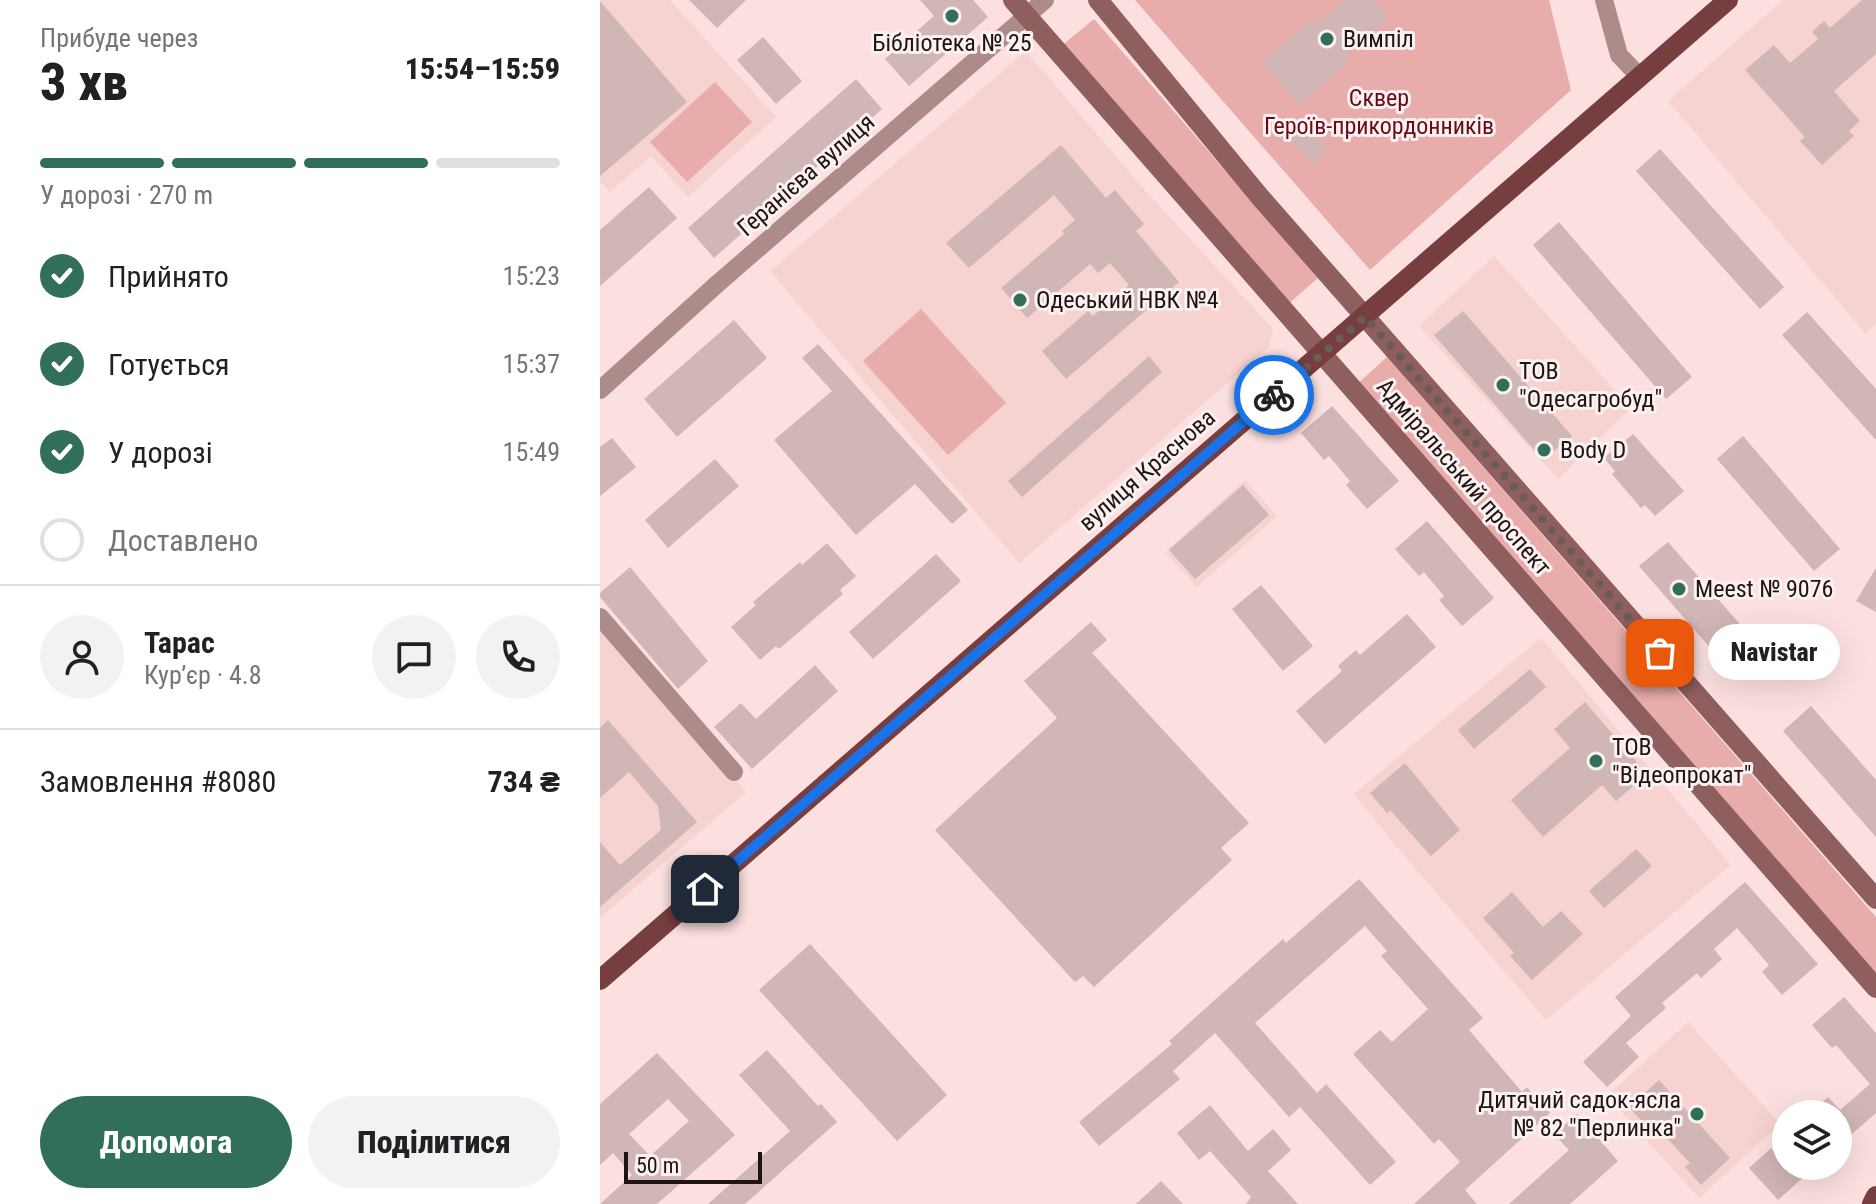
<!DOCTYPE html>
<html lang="uk">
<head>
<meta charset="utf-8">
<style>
  :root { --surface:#fff; --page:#f2f2f2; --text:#202124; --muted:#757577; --line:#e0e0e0; --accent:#316f5b }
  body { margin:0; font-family:"Roboto Condensed",sans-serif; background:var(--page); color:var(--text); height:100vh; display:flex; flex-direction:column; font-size:30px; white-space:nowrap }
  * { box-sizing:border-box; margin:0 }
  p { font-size:26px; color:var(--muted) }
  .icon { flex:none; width:44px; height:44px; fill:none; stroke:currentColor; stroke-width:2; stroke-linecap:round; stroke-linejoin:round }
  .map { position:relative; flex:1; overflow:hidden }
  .drawer { display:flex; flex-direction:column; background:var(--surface); width:600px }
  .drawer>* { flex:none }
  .fabs { position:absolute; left:1172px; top:1100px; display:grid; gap:16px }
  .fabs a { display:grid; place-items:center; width:80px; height:80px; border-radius:50%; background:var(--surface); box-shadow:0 8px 32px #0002; font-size:40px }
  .scale { position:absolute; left:24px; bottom:20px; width:138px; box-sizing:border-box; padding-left:8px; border:4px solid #1d1413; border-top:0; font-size:22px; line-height:28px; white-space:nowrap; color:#1d1413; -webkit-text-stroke:6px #fcf1f1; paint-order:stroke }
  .pin { position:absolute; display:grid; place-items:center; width:68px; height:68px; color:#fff; margin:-34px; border-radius:16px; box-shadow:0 4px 12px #0006 }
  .courier { position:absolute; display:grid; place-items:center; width:80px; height:80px; margin:-40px; border:6px solid #1a73e8; border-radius:50%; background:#fff; color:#222; box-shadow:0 2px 10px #0007 }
  .bubble { position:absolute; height:56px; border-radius:28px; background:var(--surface); box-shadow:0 8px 32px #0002; font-size:26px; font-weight:800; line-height:56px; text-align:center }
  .headline em { font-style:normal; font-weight:800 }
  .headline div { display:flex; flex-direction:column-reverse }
  .headline { display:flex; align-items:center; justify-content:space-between; height:136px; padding:0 40px }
  h1 { font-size:52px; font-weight:800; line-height:60px }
  .bar { display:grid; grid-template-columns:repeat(4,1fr); gap:12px 8px; align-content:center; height:96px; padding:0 40px }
  .bar i { height:10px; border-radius:6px; background:var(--line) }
  .bar .active { background:var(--accent) }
  .bar p { grid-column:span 4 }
  .line { display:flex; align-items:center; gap:20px; padding:0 40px; border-top:2px solid var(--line) }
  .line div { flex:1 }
  .round { display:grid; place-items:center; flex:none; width:84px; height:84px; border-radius:42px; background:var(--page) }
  ol { padding:0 40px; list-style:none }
  li { display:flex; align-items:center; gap:24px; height:88px }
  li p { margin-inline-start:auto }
  li .icon { padding:8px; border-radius:50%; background:var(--accent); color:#fff; stroke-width:4 }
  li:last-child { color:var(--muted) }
  li i { width:44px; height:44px; border:4px solid var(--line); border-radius:50% }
  .action { display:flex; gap:16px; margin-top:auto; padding:16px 40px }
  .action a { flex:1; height:92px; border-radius:48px; background:var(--accent); color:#fff; font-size:32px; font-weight:800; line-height:92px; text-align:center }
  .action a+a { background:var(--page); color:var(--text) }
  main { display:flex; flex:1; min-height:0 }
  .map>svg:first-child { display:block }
</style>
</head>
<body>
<main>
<section class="drawer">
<div class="headline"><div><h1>3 хв</h1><p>Прибуде через</p></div><em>15:54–15:59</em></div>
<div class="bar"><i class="active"></i><i class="active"></i><i class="active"></i><i></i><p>У дорозі · 270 m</p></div>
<ol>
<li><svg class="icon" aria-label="check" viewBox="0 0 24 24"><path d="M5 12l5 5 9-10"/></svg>Прийнято<p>15:23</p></li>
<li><svg class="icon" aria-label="check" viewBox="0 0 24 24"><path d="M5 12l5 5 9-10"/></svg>Готується<p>15:37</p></li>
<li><svg class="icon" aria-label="check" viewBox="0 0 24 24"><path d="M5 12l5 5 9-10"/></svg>У дорозі<p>15:49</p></li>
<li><i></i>Доставлено</li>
</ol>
<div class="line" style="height:144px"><a class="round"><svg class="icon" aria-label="person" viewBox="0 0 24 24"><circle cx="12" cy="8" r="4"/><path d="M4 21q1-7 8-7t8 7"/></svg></a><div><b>Тарас</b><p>Кур’єр · 4.8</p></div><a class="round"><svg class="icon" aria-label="chat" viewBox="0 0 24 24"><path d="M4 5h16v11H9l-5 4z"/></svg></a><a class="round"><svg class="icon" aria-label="phone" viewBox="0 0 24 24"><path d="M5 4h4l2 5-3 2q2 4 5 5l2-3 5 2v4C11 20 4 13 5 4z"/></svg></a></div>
<div class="line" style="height:104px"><div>Замовлення #8080</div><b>734 ₴</b></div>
<div class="action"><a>Допомога</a><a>Поділитися</a></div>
</section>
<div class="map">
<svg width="1276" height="1204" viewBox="0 0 1276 1204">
  <rect width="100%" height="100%" fill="#fbe0df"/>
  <g fill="#f6d2d1">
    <polygon points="0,0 70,0 176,117 88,197 51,156 10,192 0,181"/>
    <polygon points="1183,0 1276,0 1276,323 1266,334 1068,101"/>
    <polygon points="426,51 543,188 673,329 669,347 419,563 170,271"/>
    <polygon points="894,256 1031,408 958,479 819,326"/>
    <polygon points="645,480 677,516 597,587 565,552"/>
    <polygon points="0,626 146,792 0,918"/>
    <polygon points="941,638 1131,865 946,1020 796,846 754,794"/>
    <polygon points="1088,1022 1180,1124 1099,1198 1007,1096"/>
  </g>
  <g fill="#e8acab">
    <polygon points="535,0 949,0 971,90 770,270"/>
    <polygon points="494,19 718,278 686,306 459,48"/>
    <polygon points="115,82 152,122 87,182 50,142"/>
    <polygon points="321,309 406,403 348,455 263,361"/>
    <polygon points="787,357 1276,917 1276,978 755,386"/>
  </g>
  <g fill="#d0b6b5" fill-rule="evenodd">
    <polygon points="89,0 146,0 117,28"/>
    <polygon points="320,0 373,0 388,17 309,86 285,59 334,16"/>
    <polygon points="744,0 773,0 789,18 745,56 750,61 699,105 662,63 714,18 718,23"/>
    <polygon points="1262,0 1276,0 1276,54 1234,91 1260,121 1249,131 1254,136 1222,165 1200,141 1205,137 1145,70 1174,45 1190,63 1218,39 1212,32 1224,21 1230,28"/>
    <polygon points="0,1 87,102 0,176"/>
    <polygon points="163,37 202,81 176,104 137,60"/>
    <polygon points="256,79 282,109 114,258 88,228"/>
    <polygon points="703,122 728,150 713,164 687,136"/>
    <polygon points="461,145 506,198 515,190 544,224 536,231 579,282 466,379 442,351 488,311 493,316 529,285 510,263 498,273 490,264 427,318 401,288 464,234 462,231 475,220 454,195 369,268 346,243"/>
    <polygon points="1060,149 1184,287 1160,309 1036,171"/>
    <polygon points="49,187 77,218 0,286 0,230"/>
    <polygon points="959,222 1092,377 1066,399 933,245"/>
    <polygon points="863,311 972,436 943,460 834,335"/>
    <polygon points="1207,312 1276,389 1276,440 1182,335"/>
    <polygon points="134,320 167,358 77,437 44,399"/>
    <polygon points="218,344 368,510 352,524 315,484 256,535 174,440 232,391 202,358"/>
    <polygon points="549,356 562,372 422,497 408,481"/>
    <polygon points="732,406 799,481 767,509 746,485 750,481 729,456 724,460 701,433"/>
    <polygon points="1033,434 1084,491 1055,516 1045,505 1041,508 1012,474 1015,471 1004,458"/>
    <polygon points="1143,436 1240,549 1214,571 1117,459"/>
    <polygon points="12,438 36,467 0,496 0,447"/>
    <polygon points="115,459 139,486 68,548 45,520"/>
    <polygon points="643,485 669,515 595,579 569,550"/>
    <polygon points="827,521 894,598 862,626 839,600 844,596 824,572 819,576 795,549"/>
    <polygon points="1068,542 1166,654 1137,679 1039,566"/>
    <polygon points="227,543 256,576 240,590 243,594 179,649 176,646 160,660 131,627 156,605 153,602 200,562 202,565"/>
    <polygon points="336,554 361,581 273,659 249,632"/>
    <polygon points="30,567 108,661 78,689 0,597 0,593"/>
    <polygon points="1276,568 1276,612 1256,601"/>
    <polygon points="661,585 713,646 683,671 632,609"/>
    <polygon points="807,614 836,647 725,744 696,711 742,671 738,666 756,650 760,655"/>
    <polygon points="491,622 507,640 492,653 649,823 621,848 632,860 494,987 483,976 475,982 335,830 457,718 424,681"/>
    <polygon points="215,665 238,691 152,769 114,727 141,703 156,719"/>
    <polygon points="930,669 946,687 874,749 858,730"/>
    <polygon points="985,702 1047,774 1016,801 1002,785 943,837 911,800 970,748 954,729"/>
    <polygon points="1211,706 1276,780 1276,837 1183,731"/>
    <polygon points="8,720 97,822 0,907 0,842 20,865 61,830 58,806 29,772 0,798 0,728"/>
    <polygon points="805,763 860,830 831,856 790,810 787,813 770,793"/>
    <polygon points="1036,849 1052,866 1004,908 989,891"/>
    <polygon points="759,879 883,1018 869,1030 922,1092 927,1087 950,1113 865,1190 877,1204 814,1204 860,1162 839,1139 834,1144 753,1054 780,1030 792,1042 828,1009 781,956 787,951 765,926 655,1023 717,1093 726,1084 796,1162 770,1185 700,1107 689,1117 615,1033 573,1071 580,1079 499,1146 479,1122 572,1044 569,1041 683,939 686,943"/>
    <polygon points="1145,882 1218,964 1182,995 1162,972 1169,965 1137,928 1114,949 1122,959 1101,978 1097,973 1062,1003 1066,1008 1026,1043 1039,1057 1007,1087 983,1062 1031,1016 1015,997"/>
    <polygon points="912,892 943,927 961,911 983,934 932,980 910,956 914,953 883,918"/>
    <polygon points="210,944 347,1095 297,1141 159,990"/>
    <polygon points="1244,997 1276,1033 1276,1113 1238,1146 1238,1114 1209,1114 1228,1097 1240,1110 1270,1084 1236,1045 1232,1048 1212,1025"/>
    <polygon points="167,1050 218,1106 221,1104 237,1122 145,1204 108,1204 190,1131 139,1075"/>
    <path d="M57,1053L135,1135L57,1204H0L32,1175L13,1153L0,1165V1104ZM68,1099L89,1121L50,1156L29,1134Z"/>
    <polygon points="1059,1080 1130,1158 1101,1185 1085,1167 1090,1163 1053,1123 1048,1128 1029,1107"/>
    <polygon points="610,1105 648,1151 673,1129 691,1150 668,1171 698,1204 646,1204 651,1197 610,1151 599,1160 577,1133"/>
    <polygon points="977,1114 1018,1161 970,1204 909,1204 969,1150 954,1134"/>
    <polygon points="1186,1143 1186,1166 1216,1166 1178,1200 1149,1168 1171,1148 1175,1153"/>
    <polygon points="561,1181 583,1204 536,1204"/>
  </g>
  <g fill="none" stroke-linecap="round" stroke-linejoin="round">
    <g stroke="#ad8b8a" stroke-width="18">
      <polyline points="1004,0 1019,55 1040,77"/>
      <polyline points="0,390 116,285 445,0"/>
      <polyline points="0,617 134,772"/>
    </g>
    <g stroke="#8f5e5e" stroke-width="20">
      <polyline points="413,0 1276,988"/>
      <polyline points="498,0 660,197 1276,899"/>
    </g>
    <g stroke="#773e3f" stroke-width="20">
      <polyline points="0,980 1128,0"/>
      <polyline points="1272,1204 1276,1196"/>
    </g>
  </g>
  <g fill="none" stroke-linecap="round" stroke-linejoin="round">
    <polyline stroke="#6b5b5a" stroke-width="8" stroke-dasharray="0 14.4" points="674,395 765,317 1060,653"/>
    <polyline stroke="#1a73e8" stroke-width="10" points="105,889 674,395"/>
  </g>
  <g fill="#316f5b" stroke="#fcf1f1" stroke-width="3">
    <circle cx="352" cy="16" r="8"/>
    <circle cx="727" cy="39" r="8"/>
    <circle cx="420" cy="300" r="8"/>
    <circle cx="903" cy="385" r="8"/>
    <circle cx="944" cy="450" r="8"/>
    <circle cx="1079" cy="589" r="8"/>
    <circle cx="996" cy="761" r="8"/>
    <circle cx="1097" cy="1114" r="8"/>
  </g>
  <g text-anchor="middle" stroke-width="6" stroke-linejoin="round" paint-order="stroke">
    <g font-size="24" fill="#1d1413" stroke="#fcf1f1" text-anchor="start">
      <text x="743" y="47">Вимпіл</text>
      <text x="352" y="51" text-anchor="middle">Бібліотека № 25</text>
      <text x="436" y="308">Одеський НВК №4</text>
      <text x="919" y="379">ТОВ<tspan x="919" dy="28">"Одесагробуд"</tspan></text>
      <text x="960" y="458">Body D</text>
      <text x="1095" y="597">Meest № 9076</text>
      <text x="1012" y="755">ТОВ<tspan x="1012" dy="28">"Відеопрокат"</tspan></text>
      <text x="1081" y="1108" text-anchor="end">Дитячий садок-ясла<tspan x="1081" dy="28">№ 82 "Перлинка"</tspan></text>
    </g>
    <g font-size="24" fill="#680a1a" stroke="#fcf1f1">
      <text x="779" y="106">Сквер<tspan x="779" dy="28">Героїв-прикордонників</tspan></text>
    </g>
    <g font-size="24" fill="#1d1413" stroke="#fcf1f1">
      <text transform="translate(206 175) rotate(-41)" y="8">Геранієва вулиця</text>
      <text transform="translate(547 470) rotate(-41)" y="8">вулиця Краснова</text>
      <text transform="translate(864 477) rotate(49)" y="8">Адміральський проспект</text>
    </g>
  </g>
</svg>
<div class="fabs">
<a><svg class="icon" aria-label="layers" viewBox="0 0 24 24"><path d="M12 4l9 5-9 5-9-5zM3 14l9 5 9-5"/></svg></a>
</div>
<div class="scale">50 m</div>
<div class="pin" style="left:1060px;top:653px;background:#ea580c"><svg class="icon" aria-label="bag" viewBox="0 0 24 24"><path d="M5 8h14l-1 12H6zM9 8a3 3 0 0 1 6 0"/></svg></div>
<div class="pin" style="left:105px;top:889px;background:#1f2937"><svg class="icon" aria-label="home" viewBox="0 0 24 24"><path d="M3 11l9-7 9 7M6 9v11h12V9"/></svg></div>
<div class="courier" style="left:674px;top:395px"><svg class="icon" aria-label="bike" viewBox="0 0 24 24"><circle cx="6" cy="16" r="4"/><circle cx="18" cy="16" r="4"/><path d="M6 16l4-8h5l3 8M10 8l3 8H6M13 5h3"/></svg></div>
<div class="bubble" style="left:1108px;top:624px;width:132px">Navistar</div>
</div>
</main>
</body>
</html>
